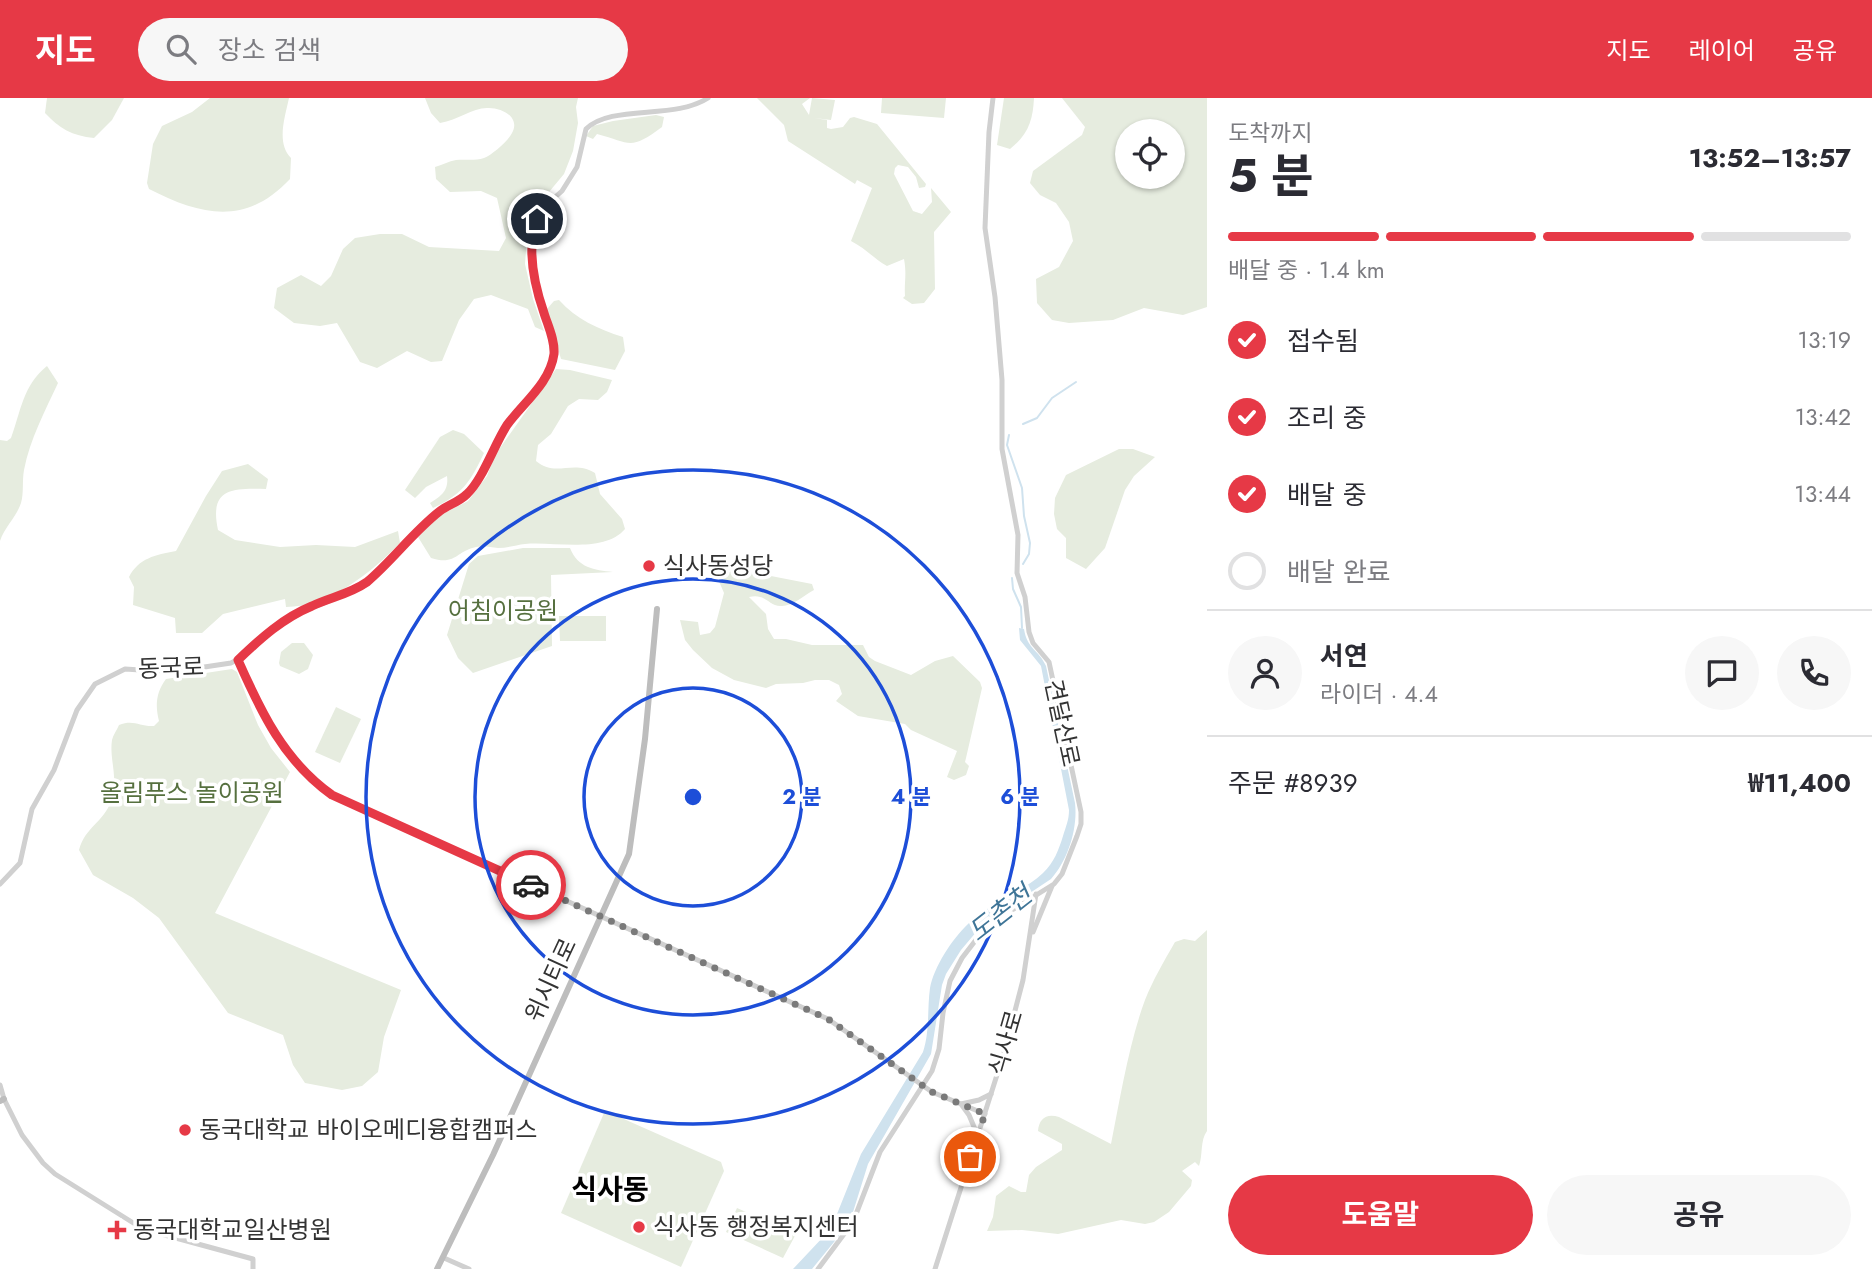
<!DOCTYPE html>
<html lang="ko">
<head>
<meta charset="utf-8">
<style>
  :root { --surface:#fff; --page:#f7f7f7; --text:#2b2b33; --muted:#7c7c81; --line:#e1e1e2; --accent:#e63946 }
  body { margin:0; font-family:Jost,"Noto Sans KR",sans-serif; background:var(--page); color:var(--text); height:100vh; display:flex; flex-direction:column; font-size:26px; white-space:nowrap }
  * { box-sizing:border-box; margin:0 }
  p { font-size:23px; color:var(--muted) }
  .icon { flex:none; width:38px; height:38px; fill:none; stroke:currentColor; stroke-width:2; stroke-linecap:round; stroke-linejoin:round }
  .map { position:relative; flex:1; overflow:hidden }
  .drawer { display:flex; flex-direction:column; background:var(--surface); width:665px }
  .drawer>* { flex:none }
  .tools { position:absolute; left:1115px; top:21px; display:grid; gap:14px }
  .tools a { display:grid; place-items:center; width:70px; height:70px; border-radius:50%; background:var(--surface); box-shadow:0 2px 5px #0004; font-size:35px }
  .pin { position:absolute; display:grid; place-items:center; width:60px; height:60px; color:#fff; margin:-30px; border:4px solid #fff; border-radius:50%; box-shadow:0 2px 7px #0007 }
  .courier { position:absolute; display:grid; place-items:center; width:70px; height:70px; margin:-35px; border:5px solid #e63946; border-radius:50%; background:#fff; color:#222; box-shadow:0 2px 9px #0007 }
  .headline em { font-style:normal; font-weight:700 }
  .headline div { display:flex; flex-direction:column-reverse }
  .headline { display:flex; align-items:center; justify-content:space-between; height:119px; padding:0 21px }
  h1 { font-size:46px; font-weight:700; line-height:52px }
  .bar { display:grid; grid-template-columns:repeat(4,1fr); gap:10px 7px; align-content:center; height:84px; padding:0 21px }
  .bar i { height:9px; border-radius:5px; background:var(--line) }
  .bar .on { background:var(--accent) }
  .bar p { grid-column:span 4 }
  .line { display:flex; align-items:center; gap:18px; padding:0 21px; border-top:2px solid var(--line) }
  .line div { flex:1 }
  .round { display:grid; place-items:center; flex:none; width:74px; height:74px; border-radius:37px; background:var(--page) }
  ol { padding:0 21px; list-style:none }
  li { display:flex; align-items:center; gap:21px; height:77px }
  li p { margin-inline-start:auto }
  li .icon { padding:7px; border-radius:50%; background:var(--accent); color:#fff; stroke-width:4 }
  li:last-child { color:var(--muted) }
  li i { width:38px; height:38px; border:4px solid var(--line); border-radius:50% }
  .action { display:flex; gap:14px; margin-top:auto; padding:14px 21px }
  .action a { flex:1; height:80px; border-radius:42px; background:var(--accent); color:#fff; font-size:28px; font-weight:700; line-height:80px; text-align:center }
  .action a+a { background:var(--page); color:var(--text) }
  header { display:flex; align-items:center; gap:42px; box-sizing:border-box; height:98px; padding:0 35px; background:var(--accent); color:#fff }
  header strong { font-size:33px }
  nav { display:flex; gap:38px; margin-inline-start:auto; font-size:24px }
  .search { width:490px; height:63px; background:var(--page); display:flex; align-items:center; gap:18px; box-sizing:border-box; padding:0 24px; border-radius:38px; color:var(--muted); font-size:26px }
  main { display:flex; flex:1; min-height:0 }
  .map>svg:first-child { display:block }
</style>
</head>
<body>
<header>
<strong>지도</strong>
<div class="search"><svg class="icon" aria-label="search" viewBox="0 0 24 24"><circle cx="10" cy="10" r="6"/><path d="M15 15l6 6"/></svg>장소 검색</div>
<nav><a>지도</a><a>레이어</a><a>공유</a></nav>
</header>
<main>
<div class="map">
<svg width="1207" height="1171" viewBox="0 0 1207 1171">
  <rect width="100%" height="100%" fill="#fff"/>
  <g fill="#e6ecdf" fill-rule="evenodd">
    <path d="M47,0H124L112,22L94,40C72,38 59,30 45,15Z"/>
    <path d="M210,0H289C285,19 276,45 291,60L290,81C246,128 202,118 149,91L147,85L153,46L162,28L192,14Z"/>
    <path d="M425,0H578L576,9L578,25L573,53L564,76L544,100L528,126L525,166L533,201L544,233L535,229L528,211L491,197L474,201L459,222L442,263L431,264L407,253L377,270L360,264L337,225L320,228L294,225L274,210L277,190L301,177L321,188L331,178L343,151L355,140L380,136H402L429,149L499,153L506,140L497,100L481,93L450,94L436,81L435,69C442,67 449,63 456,62C465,61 475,63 484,60C492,57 508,43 512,35C521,19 501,9 487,10C472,10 458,22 440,25L431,15Z"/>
    <path d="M757,0H810L802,6L809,17L812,0L835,2L831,22L814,20L827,22V30L831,31L843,29L850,20L854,19L877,26L926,86L925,89L919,90L916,79L908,69L898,67L895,70L894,76L913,113L922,116L932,104L931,90L951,114L934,134L935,191L924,205L912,206L903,200L905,198C904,184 907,177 904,161L887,168C873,160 865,150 851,143L872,90L857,82L855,86L788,43L784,27Z"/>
    <polygon points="882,0 946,0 944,20 881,15"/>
    <path d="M1004,0H1034C1033,22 1028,37 1010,51L997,47Z"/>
    <path d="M1062,0H1207V209L1183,217L1144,210L1113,222L1069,225L1052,222L1037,205L1036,181L1059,169L1073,143L1069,124L1056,105L1040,97L1030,85L1033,73L1082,37L1085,29ZM1127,33H1172V79H1127Z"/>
    <path d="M656,17L664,19L662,29C630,53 631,45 597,36L593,41L586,38L593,28L613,23Z"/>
    <path d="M559,202C576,221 598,231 623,239L625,253L615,272L561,261L547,211L554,203Z"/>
    <path d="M47,268L58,285C45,313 30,341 24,372C22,383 24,395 21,405C16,420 5,428 0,443V342L7,343L11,340C21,313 23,287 47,268Z"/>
    <path d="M556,271L570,272L612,282L607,294L598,302L579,301L568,308L551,336L538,347L536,363C556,380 572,361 595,375L600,396L622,421L625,431C604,456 553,443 525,446C516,447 507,450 498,450C490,449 484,447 476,449C456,453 456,468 431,460L418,439L439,418L468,403L487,378L495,357Z"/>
    <path d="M453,332L464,336L484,355C471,383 462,397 433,410L430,405C441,398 449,393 447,378L426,389L415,400L405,392L440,339Z"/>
    <polygon points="1119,351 1133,351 1155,359 1134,378 1125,392 1105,450 1086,471 1066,460 1066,440 1057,431 1054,416 1055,400 1066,377"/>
    <path d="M248,366L268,381L266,391C232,390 209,390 218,432L235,442L280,449L316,447L355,449L398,433L400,445C372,474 329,509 286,509L285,501L223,516L202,535H176L175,520L133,507L134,489L129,479C139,460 155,457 176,453L206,398L222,373Z"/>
    <path d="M523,450H570C578,470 594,472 613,474L551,477L552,548L473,575L458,560L447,537L469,466L478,458Z"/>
    <path d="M735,471L812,486L814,492C805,497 792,508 782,508C768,509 767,495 749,499L766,516L768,531L774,541H786L812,547H863L869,559L875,563L911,577L935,563L953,558L980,584L982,590L966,660L965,664L969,668L966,677L954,682L947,679L957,653L911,632L905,626L858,618L836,603L842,596L839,587L829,582H815L803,585L776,586L766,590L734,582L712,570L693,552L685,542L680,522L698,524L700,537L710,535L715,529L724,495L718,481Z"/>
    <polygon points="559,518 606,518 606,543 560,543"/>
    <polygon points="292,545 304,545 313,557 308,571 299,576 280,568 279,565 281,554"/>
    <path d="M232,571L237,574L258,627L271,650L290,674L215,815L401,892L384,939L378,974L362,988L342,992L305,985L293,967L283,937L228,915L159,820L133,800L93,777L79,752C85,729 104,724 111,703C119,679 109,662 112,642C113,637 117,632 119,627C134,621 140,629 154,628L159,623C155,608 156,594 166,581Z"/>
    <polygon points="336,609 361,621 340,665 315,654"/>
    <path d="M1207,832V1033C1200,1042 1203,1057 1199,1068L1195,1064L1182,1073L1192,1082L1191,1088L1169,1114L1154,1124L1145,1126L1121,1122L1058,1136L1022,1132L987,1133L993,1119L996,1098L1009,1088L1021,1094H1026L1029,1077L1036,1069L1062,1052V1046L1038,1033C1039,1020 1047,1015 1059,1019L1111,1046C1120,1001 1129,945 1145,902C1153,882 1164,863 1175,844L1184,841L1195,843Z"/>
    <polygon points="608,1014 721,1064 724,1073 681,1169 561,1115 604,1015"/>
    <polygon points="737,1110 796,1136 783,1160 726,1134"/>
  </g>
  <path fill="#cfe2ee" d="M1019,530L1024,531C1027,551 1039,552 1046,568L1075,705C1078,730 1068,762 1051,781L983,826L961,852L946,876L942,887L931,956L868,1066L853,1114L843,1133L812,1171H793L825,1137L835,1121L861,1056L923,954C930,933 927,912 930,890C934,869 952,841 968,826C989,805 1023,794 1043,775C1054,765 1059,751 1063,738C1066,728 1069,722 1069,712L1041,568L1020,542Z"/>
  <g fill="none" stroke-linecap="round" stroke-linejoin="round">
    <g stroke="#cfe2ee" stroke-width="2">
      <polyline points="1023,326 1037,320 1052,300 1076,284"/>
      <polyline points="1009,337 1007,347 1022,390 1024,418 1030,445 1029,456 1023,466"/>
      <polyline points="1012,480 1013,491 1021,509 1022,530"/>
    </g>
    <g stroke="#d0d0d0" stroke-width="5">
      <path d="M238,562C263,615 282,662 332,697L828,921L932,994L985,1016"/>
      <path d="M0,786L20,765L32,711L54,672L77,612L95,586L125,571L171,574L231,565C251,556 264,535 283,524C310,507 341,502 367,484L441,412L467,396L478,383L507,327L539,289L550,269L554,257L553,244L537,197L531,151L532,136L545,108L562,93L577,69L586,31C611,6 675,22 708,0"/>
      <polyline points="1033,834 1052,788"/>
      <polyline points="0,987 4,1001 22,1037 43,1065 55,1076 135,1126 150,1133 253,1161 253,1171"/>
      <polyline points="977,1036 969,1017 961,1006 979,1002 991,996"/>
      <polyline points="444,1160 469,1171"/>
      <polyline points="818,1171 853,1124 880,1054 932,973 939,951 943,915 950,883 962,860 982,834 996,822 1054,786 1062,776 1077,738 1081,726 1081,714 1052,578 1049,564 1033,545 1029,534 1025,499 1017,475 1018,437 1002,351 1002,282 995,199 985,130 989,34 993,0"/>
      <polyline points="935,1171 1004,955 1023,882 1036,796"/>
    </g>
    <g stroke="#bdbdbd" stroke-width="6">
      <polyline points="0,1003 4,1001"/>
      <polyline points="437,1171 493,1057 629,756 645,641 657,511"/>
    </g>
  </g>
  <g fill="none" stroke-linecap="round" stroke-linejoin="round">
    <polyline stroke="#7a7a7a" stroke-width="7" stroke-dasharray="0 12.6" points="531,787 828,921 932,994 985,1016 970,1059"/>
    <path stroke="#e63946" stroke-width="9" d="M531,787L332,697C284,663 261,614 238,562C261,540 283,520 312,508C331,499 350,496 367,484C393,462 413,434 440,413C448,407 459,404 467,396C483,381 494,347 507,327C523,305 550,285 554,256C555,242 548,228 544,215C534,186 526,151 537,121"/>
  </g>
  <g fill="none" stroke="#1d4ed8" stroke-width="3.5">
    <circle cx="693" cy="699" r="109"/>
    <circle cx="693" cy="699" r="218"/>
    <circle cx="693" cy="699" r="327"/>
  </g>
  <g fill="#e63946" stroke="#fff" stroke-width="2.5">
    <circle cx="649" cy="468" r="7"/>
    <circle cx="185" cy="1032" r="7"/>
    <circle cx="639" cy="1129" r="7"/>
    <path d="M113.5 1121.5h7v7h7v7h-7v7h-7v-7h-7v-7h7z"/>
  </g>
  <g text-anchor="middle" stroke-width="7" stroke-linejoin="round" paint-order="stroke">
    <g font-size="24" fill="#333" stroke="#fff" text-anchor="start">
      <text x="663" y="476">식사동성당</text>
      <text x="199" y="1040">동국대학교 바이오메디융합캠퍼스</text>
      <text x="653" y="1137">식사동 행정복지센터</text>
      <text x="133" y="1140">동국대학교일산병원</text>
    </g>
    <g font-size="24" fill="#56703f" stroke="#fff">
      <text x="503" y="521">어침이공원</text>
      <text x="192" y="703">올림푸스 놀이공원</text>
    </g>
    <g font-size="24" fill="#333" stroke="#fff">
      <text transform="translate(171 570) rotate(-2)" y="8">동국로</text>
      <text transform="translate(1062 625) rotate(78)" y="8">견달산로</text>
      <text transform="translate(551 882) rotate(-65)" y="8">위시티로</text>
      <text transform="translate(1006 945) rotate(-74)" y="8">식사로</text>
    </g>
    <g font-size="26" font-style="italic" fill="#3f7597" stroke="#fff">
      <text transform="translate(1000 815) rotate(-38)" y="9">도촌천</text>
    </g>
    <g font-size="28" font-weight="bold" fill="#000" stroke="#fff">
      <text x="610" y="1101">식사동</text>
    </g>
  </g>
  <circle cx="693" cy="699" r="10" fill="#1d4ed8" stroke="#fff" stroke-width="3.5"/>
  <g font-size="21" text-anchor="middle" font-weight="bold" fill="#1d4ed8" stroke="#fff" stroke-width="7" stroke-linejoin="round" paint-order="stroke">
    <text x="802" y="706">2 분</text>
    <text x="911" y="706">4 분</text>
    <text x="1020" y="706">6 분</text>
  </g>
</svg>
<div class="tools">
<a><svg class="icon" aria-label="locate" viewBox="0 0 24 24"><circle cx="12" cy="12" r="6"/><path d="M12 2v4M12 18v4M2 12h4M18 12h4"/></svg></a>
</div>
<div class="pin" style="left:970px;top:1059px;background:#ea580c"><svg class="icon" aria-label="bag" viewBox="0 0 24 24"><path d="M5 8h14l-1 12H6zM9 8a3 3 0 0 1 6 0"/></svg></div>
<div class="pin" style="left:537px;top:121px;background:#1f2937"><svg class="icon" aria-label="home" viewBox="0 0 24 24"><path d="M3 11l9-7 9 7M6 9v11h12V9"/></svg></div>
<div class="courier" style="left:531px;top:787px"><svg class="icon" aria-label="car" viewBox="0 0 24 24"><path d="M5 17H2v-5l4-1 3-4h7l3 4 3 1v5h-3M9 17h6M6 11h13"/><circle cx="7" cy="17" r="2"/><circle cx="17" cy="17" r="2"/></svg></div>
</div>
<section class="drawer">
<div class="headline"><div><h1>5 분</h1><p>도착까지</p></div><em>13:52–13:57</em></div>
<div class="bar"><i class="on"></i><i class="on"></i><i class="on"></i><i></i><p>배달 중 · 1.4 km</p></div>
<ol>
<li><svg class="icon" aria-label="check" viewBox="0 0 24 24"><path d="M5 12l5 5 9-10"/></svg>접수됨<p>13:19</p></li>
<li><svg class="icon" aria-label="check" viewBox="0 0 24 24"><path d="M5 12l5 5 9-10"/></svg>조리 중<p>13:42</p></li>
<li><svg class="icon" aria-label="check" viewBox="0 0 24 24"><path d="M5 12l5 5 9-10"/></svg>배달 중<p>13:44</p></li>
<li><i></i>배달 완료</li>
</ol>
<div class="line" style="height:126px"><a class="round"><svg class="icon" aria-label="person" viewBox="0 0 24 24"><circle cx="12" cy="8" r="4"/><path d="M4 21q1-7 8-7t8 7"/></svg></a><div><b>서연</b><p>라이더 · 4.4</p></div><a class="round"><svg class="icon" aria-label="chat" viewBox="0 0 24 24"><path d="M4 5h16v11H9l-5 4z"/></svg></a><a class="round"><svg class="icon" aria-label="phone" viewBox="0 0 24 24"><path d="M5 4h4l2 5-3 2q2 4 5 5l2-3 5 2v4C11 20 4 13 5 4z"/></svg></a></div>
<div class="line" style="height:91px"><div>주문 #8939</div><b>₩11,400</b></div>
<div class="action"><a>도움말</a><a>공유</a></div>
</section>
</main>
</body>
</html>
